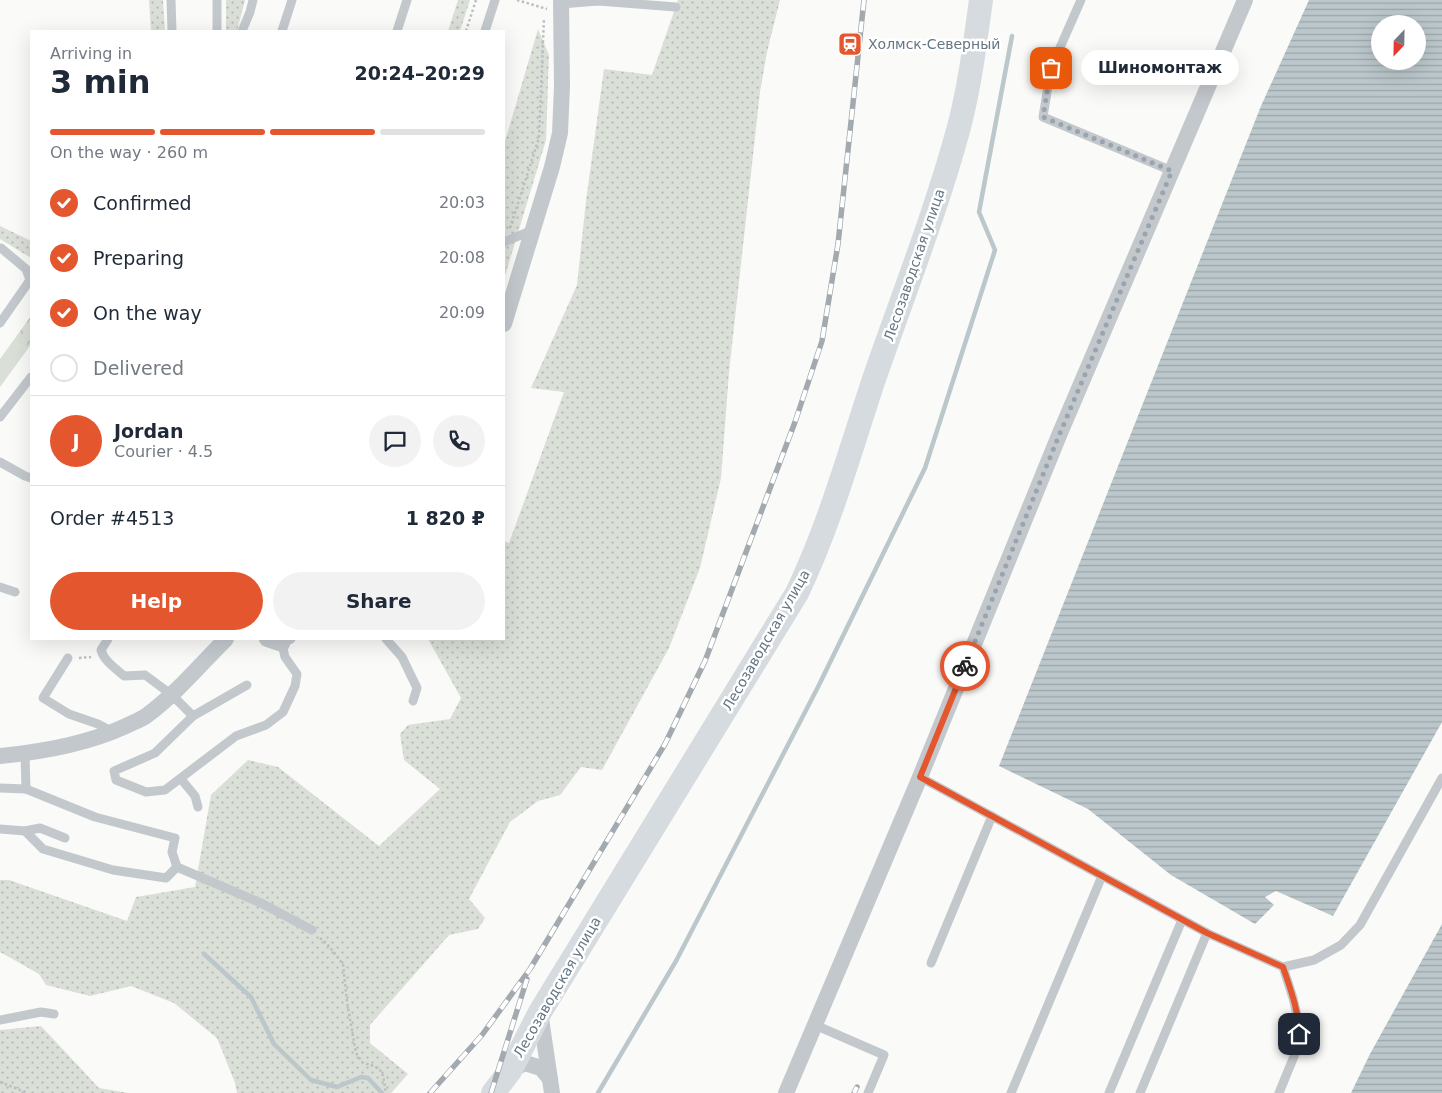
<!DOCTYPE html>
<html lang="en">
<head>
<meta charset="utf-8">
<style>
  :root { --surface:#fff; --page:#f2f2f3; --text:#1f2937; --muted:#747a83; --line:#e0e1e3; --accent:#e4572e }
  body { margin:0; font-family:"DejaVu Sans",sans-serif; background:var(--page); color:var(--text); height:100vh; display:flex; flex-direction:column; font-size:19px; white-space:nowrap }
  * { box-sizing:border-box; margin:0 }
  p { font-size:16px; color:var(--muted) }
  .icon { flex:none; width:28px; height:28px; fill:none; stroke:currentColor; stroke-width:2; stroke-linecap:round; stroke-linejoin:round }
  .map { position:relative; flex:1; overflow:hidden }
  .drawer { position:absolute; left:30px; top:30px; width:475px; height:610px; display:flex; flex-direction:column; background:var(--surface); border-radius:0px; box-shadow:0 5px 20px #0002 }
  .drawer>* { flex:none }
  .needle { width:32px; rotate:202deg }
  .fabs { position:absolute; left:1371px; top:15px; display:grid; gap:10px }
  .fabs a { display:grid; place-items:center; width:55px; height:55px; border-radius:50%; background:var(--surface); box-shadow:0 5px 20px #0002; font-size:25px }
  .pin { position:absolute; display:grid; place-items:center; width:42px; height:42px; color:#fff; margin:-21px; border-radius:10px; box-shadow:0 2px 8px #0006 }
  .courier { position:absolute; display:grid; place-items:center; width:50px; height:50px; margin:-25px; border:4px solid #e4572e; border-radius:50%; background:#fff; color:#222; box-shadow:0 1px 6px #0007 }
  .bubble { position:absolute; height:35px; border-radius:18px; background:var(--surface); box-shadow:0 5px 20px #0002; font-size:16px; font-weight:700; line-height:35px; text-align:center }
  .overview em { font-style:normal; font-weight:700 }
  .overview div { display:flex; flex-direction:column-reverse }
  .overview { display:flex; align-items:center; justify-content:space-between; height:85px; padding:0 20px }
  h1 { font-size:32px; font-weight:700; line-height:38px }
  .bar { display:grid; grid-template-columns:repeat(4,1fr); gap:8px 5px; align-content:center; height:60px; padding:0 20px }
  .bar i { height:6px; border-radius:4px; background:var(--line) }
  .bar .on { background:var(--accent) }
  .bar p { grid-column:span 4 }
  .line { display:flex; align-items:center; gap:12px; padding:0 20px; border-top:1px solid var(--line) }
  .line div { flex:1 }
  .round { display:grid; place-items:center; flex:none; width:52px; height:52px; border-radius:26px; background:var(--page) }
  ol { padding:0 20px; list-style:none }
  li { display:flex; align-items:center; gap:15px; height:55px }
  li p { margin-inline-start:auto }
  li .icon { padding:5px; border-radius:50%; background:var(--accent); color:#fff; stroke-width:4 }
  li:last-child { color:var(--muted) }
  li i { width:28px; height:28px; border:2px solid var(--line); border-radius:50% }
  .primary-button { display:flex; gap:10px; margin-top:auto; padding:10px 20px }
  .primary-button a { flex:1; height:58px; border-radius:30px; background:var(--accent); color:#fff; font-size:20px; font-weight:700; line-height:58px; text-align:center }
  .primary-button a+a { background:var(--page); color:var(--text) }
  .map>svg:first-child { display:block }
</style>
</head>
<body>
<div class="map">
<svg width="1442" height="1093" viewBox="0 0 1442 1093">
  <defs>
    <pattern id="grass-dots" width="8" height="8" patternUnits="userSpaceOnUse" patternTransform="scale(1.25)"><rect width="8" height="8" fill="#dadfd7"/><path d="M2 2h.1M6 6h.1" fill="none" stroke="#b4b9b4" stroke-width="1.8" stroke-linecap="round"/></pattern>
    <pattern id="forest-crowns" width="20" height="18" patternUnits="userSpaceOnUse" patternTransform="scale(1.25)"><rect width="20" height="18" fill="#dadfd7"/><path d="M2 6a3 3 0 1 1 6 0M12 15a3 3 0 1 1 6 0" fill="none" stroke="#b4b9b4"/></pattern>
    <pattern id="water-rules" width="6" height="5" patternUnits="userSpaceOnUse" patternTransform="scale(1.25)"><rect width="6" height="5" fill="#bbc7cb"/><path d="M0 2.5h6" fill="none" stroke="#9ca6aa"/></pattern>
  </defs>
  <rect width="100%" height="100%" fill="#fafaf8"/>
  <g fill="url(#grass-dots)">
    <polygon points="149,0 163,0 165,31 151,31"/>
    <polygon points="226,0 245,0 237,31 226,31"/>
    <polygon points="458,0 470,0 460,31 448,31"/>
    <polygon points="678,0 780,0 767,52 760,92 729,372 721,478 700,568 669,648 602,770 581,767 560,795 538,801 510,822 469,899 485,918 478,929 449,935 370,1025 370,1043 408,1074 391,1093 237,1093 235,1083 217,1038 174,1003 131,986 90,996 46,985 39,974 0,952 0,880 9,880 127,921 136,897 195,887 211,795 248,760 278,767 379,846 440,789 404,760 400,734 408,725 450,719 461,698 428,639 504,639 504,541 509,543 564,392 531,388 577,285 586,201 604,69 652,75"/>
    <polygon points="538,29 549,55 546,140 504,279 504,145"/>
    <polygon points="0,226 31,241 31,258 0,239"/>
    <polygon points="41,1026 99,1088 128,1093 0,1093 0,1030"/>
  </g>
  <polygon fill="url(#forest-crowns)" points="31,316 31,344 27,350 13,341"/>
  <polygon fill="#dadfd7" points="13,341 27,350 0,387 0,359"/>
  <g fill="url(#water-rules)" fill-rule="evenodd">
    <path d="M1309,0H1442V722L1333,916L1276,891L1265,897L1274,905L1255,924L1171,875L1088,809L999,766L1261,106ZM1380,24H1418V61H1380Z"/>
    <polygon points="1442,924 1442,1093 1351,1093 1370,1054"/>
  </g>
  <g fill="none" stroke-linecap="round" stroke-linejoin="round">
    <g stroke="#bbc7cb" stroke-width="4.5">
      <polyline points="204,954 251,997 274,1044 311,1080 337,1087 361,1077 368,1078 382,1093"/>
      <polyline points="598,1093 676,961 818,687 925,468 995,250 979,212 1012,36"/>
    </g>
    <g stroke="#bbbfc2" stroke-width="2.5" stroke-dasharray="2.5 2.5" stroke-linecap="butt">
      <polyline points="517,0 547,9"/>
      <polyline points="466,31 476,0"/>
      <polyline points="510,228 539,138 544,18"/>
      <polyline points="79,658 91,657"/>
      <path d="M320,938L328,945L343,964L347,1002L356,1053L363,1063C385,1068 382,1072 386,1093"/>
      <polyline points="0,1082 28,1093"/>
    </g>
    <g stroke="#c3c8cc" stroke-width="9">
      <polyline points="171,0 172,31"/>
      <polyline points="217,0 217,31"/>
      <polyline points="1081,0 1051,68 1043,117 1172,171"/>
      <polyline points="561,4 598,1 676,7"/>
      <polyline points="242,31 250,12 253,0"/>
      <polyline points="282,31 292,0"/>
      <polyline points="397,31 407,0"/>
      <polyline points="485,31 495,0"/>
      <polyline points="504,242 533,230"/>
      <polyline points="1,248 26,269 30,280"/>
      <polyline points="0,323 30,280 31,280"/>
      <polyline points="0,417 31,377"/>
      <polyline points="0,462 25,476 31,478"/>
      <polyline points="0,587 15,592"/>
      <path d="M108,639L101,650C104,661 115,668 124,676L145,675L172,695L193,716"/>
      <polyline points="386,639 402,657 417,688 413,701"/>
      <polyline points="68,658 43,698 69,714 98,724 113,732"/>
      <polyline points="247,685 193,716 155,753 114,771 116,780 146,792 165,790 236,736 266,725 283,712 295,686 297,674 285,657 282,644 291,639"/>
      <polyline points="25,754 26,789"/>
      <polyline points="920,777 1207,933 1283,967 1314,960 1341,945 1360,925 1442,778"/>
      <polyline points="181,779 195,796 198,807"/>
      <polyline points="0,788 26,789 95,817 175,838 172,852 177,867"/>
      <polyline points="0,829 25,831 40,828 65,838"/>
      <polyline points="25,831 43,849 113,870 166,878 177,867 261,903 312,930"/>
      <polyline points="931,963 992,816"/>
      <polyline points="0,1020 41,1012 54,1014"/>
      <polyline points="815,1025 884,1055 868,1093"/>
      <polyline points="1011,1093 1102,876"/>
      <polyline points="1109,1093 1182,920"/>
      <polyline points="1140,1093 1207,933"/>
      <polyline points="1279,1093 1299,1044 1299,1024 1293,998 1283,967"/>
    </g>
    <g stroke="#c3c8cc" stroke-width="16">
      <polyline points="504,324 552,167 560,133 562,86 561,0"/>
      <polyline points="267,639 282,644"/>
      <path d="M0,756C42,752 87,744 126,726C132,723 140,720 146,716C176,694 200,665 226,639"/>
      <polyline points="540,1012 552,1093"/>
      <polyline points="510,1071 525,1063 541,1068 550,1079"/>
      <polyline points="786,1093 920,777 1060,433 1245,0"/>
    </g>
    <path stroke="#d6dbdf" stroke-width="24" d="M493,1093L510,1071L540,1012L797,593C830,524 850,451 874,379C903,295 936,212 959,127C970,85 975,43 981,0"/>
    <g stroke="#a2aab0" stroke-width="5.5">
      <g id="rail">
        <polyline points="430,1093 482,1035 530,969 665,744 705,661 795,422 822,341 838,244 864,0"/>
        <polyline points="491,1093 527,979"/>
        <polyline points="854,1093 857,1087"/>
      </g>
    </g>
    <use href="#rail" stroke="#fff" stroke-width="4" stroke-dasharray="11" stroke-linecap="butt"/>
  </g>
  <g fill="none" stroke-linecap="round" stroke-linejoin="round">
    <polyline stroke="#99a4ac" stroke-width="5" stroke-dasharray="0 9" points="965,666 1060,433 1172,171 1043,117 1051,68"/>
    <path stroke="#e4572e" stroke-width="6" d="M965,666L920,777L1207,933L1283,967C1290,988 1299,1011 1299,1034"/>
  </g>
  <defs>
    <g id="station-square" transform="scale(1.25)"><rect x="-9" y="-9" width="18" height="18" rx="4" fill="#e4572e" stroke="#fff"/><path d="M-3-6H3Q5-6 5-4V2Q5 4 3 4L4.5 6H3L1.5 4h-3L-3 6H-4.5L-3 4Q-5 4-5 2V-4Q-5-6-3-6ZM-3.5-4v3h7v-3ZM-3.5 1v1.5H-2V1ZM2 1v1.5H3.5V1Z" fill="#fff"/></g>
  </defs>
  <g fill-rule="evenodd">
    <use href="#station-square" x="850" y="44"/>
  </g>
  <g text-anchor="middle" stroke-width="5" stroke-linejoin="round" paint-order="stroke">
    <g font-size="14" fill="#657683" stroke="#fff" text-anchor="start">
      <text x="868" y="49">Холмск-Северный</text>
    </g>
    <g font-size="14" fill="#657683" stroke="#fff">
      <text transform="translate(914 265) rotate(-71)" y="5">Лесозаводская улица</text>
      <text transform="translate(766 640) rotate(-60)" y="5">Лесозаводская улица</text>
      <text transform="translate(557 987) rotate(-60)" y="5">Лесозаводская улица</text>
    </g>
  </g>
</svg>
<div class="fabs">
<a><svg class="needle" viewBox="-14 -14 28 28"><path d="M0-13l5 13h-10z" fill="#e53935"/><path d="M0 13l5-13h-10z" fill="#747a83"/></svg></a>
</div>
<div class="pin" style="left:1051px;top:68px;background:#ea580c"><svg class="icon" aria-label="bag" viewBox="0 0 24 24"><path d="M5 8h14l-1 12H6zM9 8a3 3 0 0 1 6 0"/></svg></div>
<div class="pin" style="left:1299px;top:1034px;background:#1f2937"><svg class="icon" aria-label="home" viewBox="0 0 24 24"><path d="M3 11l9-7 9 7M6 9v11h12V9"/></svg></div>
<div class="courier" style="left:965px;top:666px"><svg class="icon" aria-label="bike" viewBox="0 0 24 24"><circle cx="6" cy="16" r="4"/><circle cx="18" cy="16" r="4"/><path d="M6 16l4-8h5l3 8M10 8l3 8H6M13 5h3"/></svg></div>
<div class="bubble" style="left:1081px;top:50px;width:158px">Шиномонтаж</div>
<section class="drawer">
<div class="overview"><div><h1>3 min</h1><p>Arriving in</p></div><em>20:24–20:29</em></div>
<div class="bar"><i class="on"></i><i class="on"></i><i class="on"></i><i></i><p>On the way · 260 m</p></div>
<ol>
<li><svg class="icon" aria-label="check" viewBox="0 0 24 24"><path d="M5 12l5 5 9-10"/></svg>Confirmed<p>20:03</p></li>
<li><svg class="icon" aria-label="check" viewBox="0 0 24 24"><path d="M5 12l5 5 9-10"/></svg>Preparing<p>20:08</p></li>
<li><svg class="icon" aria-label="check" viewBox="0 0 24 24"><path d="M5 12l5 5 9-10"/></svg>On the way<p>20:09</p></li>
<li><i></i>Delivered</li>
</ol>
<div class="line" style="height:90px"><b class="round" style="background:var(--accent);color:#fff">J</b><div><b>Jordan</b><p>Courier · 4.5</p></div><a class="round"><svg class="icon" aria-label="chat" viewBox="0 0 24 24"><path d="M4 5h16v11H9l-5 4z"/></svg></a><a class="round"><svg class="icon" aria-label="phone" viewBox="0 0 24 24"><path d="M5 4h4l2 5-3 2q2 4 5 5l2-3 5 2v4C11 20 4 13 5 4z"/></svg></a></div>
<div class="line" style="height:65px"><div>Order #4513</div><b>1 820 ₽</b></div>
<div class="primary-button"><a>Help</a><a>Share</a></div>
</section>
</div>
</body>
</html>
